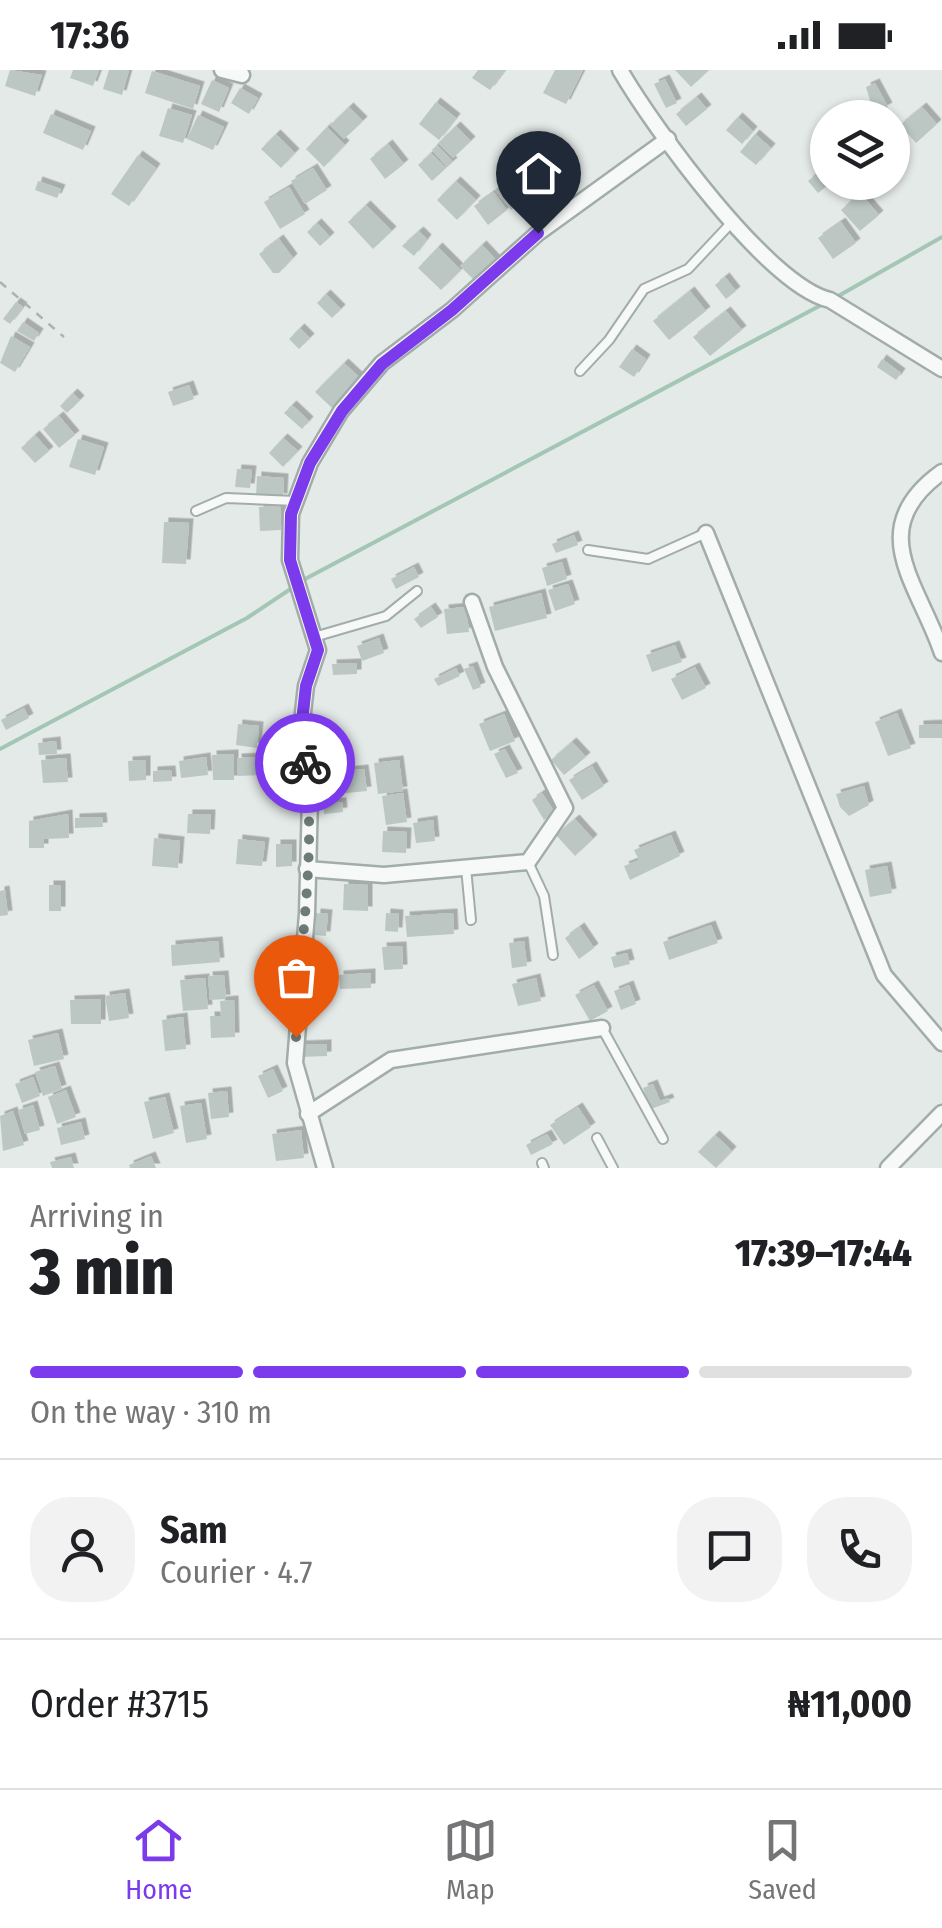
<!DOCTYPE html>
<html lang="en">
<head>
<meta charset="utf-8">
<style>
  :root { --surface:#fff; --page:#f2f2f2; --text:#202124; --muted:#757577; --line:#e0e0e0; --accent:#7c3aed }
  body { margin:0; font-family:"Fira Sans Condensed",sans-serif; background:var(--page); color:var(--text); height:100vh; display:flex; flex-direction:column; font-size:38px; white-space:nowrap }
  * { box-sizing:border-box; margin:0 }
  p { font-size:32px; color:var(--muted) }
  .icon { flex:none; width:55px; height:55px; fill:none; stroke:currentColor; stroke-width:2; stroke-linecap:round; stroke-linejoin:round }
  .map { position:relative; height:1098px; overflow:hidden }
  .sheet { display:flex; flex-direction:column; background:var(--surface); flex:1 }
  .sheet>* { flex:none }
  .fabs { position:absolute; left:810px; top:30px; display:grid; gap:20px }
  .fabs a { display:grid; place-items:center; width:100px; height:100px; border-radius:50%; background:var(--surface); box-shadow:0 2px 8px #0004; font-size:50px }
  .pin { position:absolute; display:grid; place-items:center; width:85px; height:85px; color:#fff; margin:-102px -42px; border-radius:50% 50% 50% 0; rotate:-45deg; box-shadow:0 0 10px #0007 }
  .pin .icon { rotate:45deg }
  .courier { position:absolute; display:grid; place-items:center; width:100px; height:100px; margin:-50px; border:8px solid #7c3aed; border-radius:50%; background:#fff; color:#222; box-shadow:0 2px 12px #0007 }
  .headline em { font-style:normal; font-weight:800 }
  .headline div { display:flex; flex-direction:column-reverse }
  .headline { display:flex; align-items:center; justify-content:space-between; height:170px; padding:0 30px }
  h1 { font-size:65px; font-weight:800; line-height:75px }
  .bar { display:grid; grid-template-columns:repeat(4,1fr); gap:15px 10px; align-content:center; height:120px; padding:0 30px }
  .bar i { height:12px; border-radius:8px; background:var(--line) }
  .bar .selected { background:var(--accent) }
  .bar p { grid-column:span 4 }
  .line { display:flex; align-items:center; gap:25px; padding:0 30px; border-top:2px solid var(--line) }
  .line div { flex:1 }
  .round { display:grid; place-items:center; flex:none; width:105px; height:105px; border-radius:40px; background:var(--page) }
  .status { display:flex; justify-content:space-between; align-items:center; height:70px; padding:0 50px; background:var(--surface); direction:ltr }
  .status svg { height:28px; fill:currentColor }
  .tab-bar { display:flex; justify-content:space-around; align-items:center; height:140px; border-top:2px solid var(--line); background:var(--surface); font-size:28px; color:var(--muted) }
  .tab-bar a { display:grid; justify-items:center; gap:5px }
  .tab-bar .selected { color:var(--accent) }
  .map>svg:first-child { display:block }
</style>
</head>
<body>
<div class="status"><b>17:36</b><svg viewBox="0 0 49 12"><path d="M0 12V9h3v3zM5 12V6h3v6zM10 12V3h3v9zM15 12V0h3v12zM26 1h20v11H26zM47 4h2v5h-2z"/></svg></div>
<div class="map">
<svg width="942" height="1098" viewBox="0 0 942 1098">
  <defs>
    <filter id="shadow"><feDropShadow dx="4.5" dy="-4.5" stdDeviation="0" flood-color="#0004"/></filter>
  </defs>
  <rect width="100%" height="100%" fill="#e4eae8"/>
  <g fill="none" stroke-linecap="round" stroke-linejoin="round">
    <g stroke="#a3c6b5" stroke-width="4">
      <polyline points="833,229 942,167"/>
      <polyline points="0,679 247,548 307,508 825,233"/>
    </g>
  </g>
  <g fill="#bcc7c3" filter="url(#shadow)">
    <polygon points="10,0 42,5 35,26 5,16"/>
    <polygon points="73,0 99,0 93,16 70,8"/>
    <polygon points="109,0 129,0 122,25 103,19"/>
    <polygon points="478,0 505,0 490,20 472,8"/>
    <polygon points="555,0 583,0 566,34 543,23"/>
    <polygon points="675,0 709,0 691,17"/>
    <polygon points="152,1 200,16 193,39 145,23"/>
    <polygon points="665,9 677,33 666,38 654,14"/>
    <polygon points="212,10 229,18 219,42 201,34"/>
    <polygon points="875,13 888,37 874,44 866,17"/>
    <polygon points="240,18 258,28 249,44 231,33"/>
    <polygon points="697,27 707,39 686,56 676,44"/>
    <polygon points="436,32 456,48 439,70 419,54"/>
    <polygon points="349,37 363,51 344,69 330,55"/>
    <polygon points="922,37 937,54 916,73 900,55"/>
    <polygon points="168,38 192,45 183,73 159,66"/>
    <polygon points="51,44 91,61 83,80 43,63"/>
    <polygon points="198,45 224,57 213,80 187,69"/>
    <polygon points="738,47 753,61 742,74 726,60"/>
    <polygon points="456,56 471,71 453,88 438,73"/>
    <polygon points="327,57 345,75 324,97 306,79"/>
    <polygon points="276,64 295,83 281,98 261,79"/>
    <polygon points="755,64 771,78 756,95 740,82"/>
    <polygon points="388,74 404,94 385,109 370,89"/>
    <polygon points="437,75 453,92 447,97 432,80"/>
    <polygon points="431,83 446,98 432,111 418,95"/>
    <polygon points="138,85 156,98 129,136 111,124"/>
    <polygon points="313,98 327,120 305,134 291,111"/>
    <polygon points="825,98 828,112 832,112 818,123 808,111"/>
    <polygon points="515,104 531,123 511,140 495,120"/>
    <polygon points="38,111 61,119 57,128 35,120"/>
    <polygon points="456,111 476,130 457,150 437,130"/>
    <polygon points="289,117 305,144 280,159 264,132"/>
    <polygon points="494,122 507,140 488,155 474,136"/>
    <polygon points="860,123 879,145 860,161 841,140"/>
    <polygon points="366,135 392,161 373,179 348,152"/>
    <polygon points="841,152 856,173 833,189 818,168"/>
    <polygon points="317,153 330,167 320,176 307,162"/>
    <polygon points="419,161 427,169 414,186 402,176"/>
    <polygon points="279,169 293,188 279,203 273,203 259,184"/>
    <polygon points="482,175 499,193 477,213 460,196"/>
    <polygon points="438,177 461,200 441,220 418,198"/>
    <polygon points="725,207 736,221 726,229 715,215"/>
    <polygon points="690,221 706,241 669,270 653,251"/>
    <polygon points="326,224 341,239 332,248 317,233"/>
    <polygon points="16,232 23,237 10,254 3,249"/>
    <polygon points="726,241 742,260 710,286 693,267"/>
    <polygon points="23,252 39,263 34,271 17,261"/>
    <polygon points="300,258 310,268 299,279 289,269"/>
    <polygon points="11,266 30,277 15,302 0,293"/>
    <polygon points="632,279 646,289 634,307 619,297"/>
    <polygon points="882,289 901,303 896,310 877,297"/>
    <polygon points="344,293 361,309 332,338 315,322"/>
    <polygon points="189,315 194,329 173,336 168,322"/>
    <polygon points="73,323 80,330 67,343 60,336"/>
    <polygon points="292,335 309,351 302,359 284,343"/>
    <polygon points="59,346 75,365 59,378 43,359"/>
    <polygon points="35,365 49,381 35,393 21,378"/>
    <polygon points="283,368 298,381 283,397 269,383"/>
    <polygon points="78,369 104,377 95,405 69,397"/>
    <polygon points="237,399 252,400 250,418 235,417"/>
    <polygon points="257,406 284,408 283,428 256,426"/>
    <polygon points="280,436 281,460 260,461 259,437"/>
    <polygon points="164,452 189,453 186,494 162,493"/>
    <polygon points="574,465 578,475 556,483 552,474"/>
    <polygon points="562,492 567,509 547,516 542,498"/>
    <polygon points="414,497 419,507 396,519 391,509"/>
    <polygon points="568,514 575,534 555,541 548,520"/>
    <polygon points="541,523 547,548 495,561 489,537"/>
    <polygon points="431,537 438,547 421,558 414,549"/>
    <polygon points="466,537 469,562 447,564 444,539"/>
    <polygon points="379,568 384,583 362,591 357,576"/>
    <polygon points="675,575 682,592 652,602 646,585"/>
    <polygon points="357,593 357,604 333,605 332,594"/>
    <polygon points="473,596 481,617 473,620 464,599"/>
    <polygon points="695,597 706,618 682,630 671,609"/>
    <polygon points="456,598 460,606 438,616 434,609"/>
    <polygon points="24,638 29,648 6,660 1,650"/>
    <polygon points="897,643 911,678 888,686 875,652"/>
    <polygon points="504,644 515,671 490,681 479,654"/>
    <polygon points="238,654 259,656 257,678 236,675"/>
    <polygon points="942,654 942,668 919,668 919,655"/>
    <polygon points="56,671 57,684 39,685 38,673"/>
    <polygon points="572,672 586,687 564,705 551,690"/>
    <polygon points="505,679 518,703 506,708 494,684"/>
    <polygon points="234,684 234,710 213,710 212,685"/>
    <polygon points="206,687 208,705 181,708 179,691"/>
    <polygon points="262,687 263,705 238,706 237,688"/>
    <polygon points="294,687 296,703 269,706 269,697 283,696 283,688"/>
    <polygon points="66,688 68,712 43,713 41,690"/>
    <polygon points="146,690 146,710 129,711 128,691"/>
    <polygon points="399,690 403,721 378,724 374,693"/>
    <polygon points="592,696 604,716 582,730 569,710"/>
    <polygon points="364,699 367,721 327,725 325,703"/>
    <polygon points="171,700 172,711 153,712 153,701"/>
    <polygon points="864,716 869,735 849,746 840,737 836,724"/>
    <polygon points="403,723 407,752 386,755 382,726"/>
    <polygon points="542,723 555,743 544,750 532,730"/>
    <polygon points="342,732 343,742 324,744 323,733"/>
    <polygon points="68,744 69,768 44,769 44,778 29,778 29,751"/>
    <polygon points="188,744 211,744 210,764 187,763"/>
    <polygon points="102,747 103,757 75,758 75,748"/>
    <polygon points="575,749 593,769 575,786 556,765"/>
    <polygon points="433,750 435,771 416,773 413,753"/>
    <polygon points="383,761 407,762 406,783 382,782"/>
    <polygon points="671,765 680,786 630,810 624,796 639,790 634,780"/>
    <polygon points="154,768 180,771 178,798 152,796"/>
    <polygon points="238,769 265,772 262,796 236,794"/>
    <polygon points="276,774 292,774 292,796 276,797"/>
    <polygon points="887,796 892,823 870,827 865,800"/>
    <polygon points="344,814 368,815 368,841 343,840"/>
    <rect x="49" y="815" width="12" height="26"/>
    <polygon points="5,820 8,845 0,846 0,821"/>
    <polygon points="316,843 328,844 326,866 315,865"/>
    <polygon points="386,843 399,844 398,862 385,861"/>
    <polygon points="453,843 454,864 407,867 405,846"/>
    <polygon points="711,855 718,873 669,890 663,872"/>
    <polygon points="580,857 594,878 579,889 565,868"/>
    <polygon points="218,871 220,892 172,896 171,875"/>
    <polygon points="524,871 527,896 512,898 509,873"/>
    <polygon points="402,876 403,899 384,900 382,877"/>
    <polygon points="627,883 630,894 614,898 611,887"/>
    <polygon points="371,903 371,918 340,919 339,905"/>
    <polygon points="224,905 226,929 210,930 208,906"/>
    <polygon points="205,908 208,939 183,941 180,910"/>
    <polygon points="536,908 541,931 518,936 512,914"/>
    <polygon points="594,915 608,941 590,951 575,925"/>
    <polygon points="629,915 636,934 621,940 614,921"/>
    <polygon points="310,916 319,916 318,939 308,939"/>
    <polygon points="125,923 129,948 109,951 105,926"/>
    <polygon points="101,929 101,954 71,954 70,930"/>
    <polygon points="234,930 235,967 211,968 210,946 221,946 220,931"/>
    <polygon points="183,947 186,979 165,981 162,950"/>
    <polygon points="58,963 64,989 34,996 28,970"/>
    <polygon points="327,974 327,986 300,987 300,975"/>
    <polygon points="55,996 62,1019 43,1026 35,1002"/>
    <polygon points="273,999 283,1021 268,1028 258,1006"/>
    <polygon points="33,1007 40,1026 22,1033 15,1014"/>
    <polygon points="653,1014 660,1031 668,1028 670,1032 651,1039 643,1018"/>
    <polygon points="66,1020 76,1047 57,1054 48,1027"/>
    <polygon points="227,1021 229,1047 211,1049 208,1023"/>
    <polygon points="165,1027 174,1063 153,1069 144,1032"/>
    <polygon points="201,1033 207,1069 186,1073 180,1036"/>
    <polygon points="33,1035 40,1060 25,1064 18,1040"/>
    <polygon points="578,1037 591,1057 564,1075 550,1055"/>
    <polygon points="13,1041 24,1075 3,1081 0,1046"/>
    <polygon points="81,1052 85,1069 61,1075 57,1058"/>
    <polygon points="301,1060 304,1088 276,1091 272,1064"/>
    <polygon points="547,1064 553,1074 531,1085 526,1075"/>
    <polygon points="715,1065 732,1081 716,1098 698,1082"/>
    <polygon points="151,1086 156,1098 130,1098 129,1095"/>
    <polygon points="71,1087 74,1098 52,1098 50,1092"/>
  </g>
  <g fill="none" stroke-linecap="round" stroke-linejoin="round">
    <g stroke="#a2ada9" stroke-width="12">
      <g id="service">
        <polyline points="580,301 609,270 644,219 688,199 733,151"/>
        <polyline points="196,441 226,428 296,431"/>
        <polyline points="588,480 648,489 706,463"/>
        <polyline points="314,567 386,546 417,521"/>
        <polyline points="528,792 544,826 553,885"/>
        <polyline points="466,798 471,850"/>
        <polyline points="602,958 663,1069"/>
        <polyline points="597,1068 613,1098"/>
        <polyline points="542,1093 544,1098"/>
      </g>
    </g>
    <g stroke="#a2ada9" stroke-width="19">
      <g id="minor">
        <polyline points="222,0 242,5"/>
        <path d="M620,0C653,57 768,216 830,230L942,299"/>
        <path d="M942,402C862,459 919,514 942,583"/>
        <polyline points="706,463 884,905 942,973"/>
        <polyline points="307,799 384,805 528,792 565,738 495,597 472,532"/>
        <polyline points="308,1044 391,990 602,958"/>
        <polyline points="325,1098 295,993 307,844 310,728 301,660 306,616 318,580 290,490 291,444 310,393 341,341 382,293 452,240 538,163 668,69"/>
        <polyline points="888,1098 942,1043"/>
      </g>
    </g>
    <polyline stroke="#aab3b0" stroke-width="2.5" stroke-dasharray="8 8" stroke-linecap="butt" points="0,212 64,267"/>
    <use href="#service" stroke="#f6f9f8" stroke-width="8"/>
    <use href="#minor" stroke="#f6f9f8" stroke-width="14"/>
  </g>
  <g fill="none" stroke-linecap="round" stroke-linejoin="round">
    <path stroke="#6d7c77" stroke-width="10" stroke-dasharray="0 18" d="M296,967C299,876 317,785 305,693"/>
    <polyline stroke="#7c3aed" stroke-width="12" points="305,693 301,660 306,616 318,580 290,490 291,444 310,393 342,341 382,294 452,240 538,163"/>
  </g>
</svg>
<div class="fabs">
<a><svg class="icon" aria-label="layers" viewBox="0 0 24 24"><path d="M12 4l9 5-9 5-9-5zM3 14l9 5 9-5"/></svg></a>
</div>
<div class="pin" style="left:296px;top:967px;background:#ea580c"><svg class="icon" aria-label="bag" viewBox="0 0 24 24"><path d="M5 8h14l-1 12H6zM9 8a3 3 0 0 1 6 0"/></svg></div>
<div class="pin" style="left:538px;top:163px;background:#1f2937"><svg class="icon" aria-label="home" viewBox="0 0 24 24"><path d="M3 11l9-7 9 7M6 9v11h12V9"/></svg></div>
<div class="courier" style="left:305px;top:693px"><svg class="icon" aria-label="bike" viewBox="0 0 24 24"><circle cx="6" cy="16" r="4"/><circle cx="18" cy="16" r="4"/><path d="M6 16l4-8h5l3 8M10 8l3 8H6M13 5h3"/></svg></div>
</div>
<section class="sheet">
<div class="headline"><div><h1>3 min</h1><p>Arriving in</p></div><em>17:39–17:44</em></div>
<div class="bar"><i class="selected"></i><i class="selected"></i><i class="selected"></i><i></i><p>On the way · 310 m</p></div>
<div class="line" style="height:180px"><a class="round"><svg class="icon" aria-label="person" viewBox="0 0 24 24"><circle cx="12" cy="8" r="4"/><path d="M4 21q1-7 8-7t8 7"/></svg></a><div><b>Sam</b><p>Courier · 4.7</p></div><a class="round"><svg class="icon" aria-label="chat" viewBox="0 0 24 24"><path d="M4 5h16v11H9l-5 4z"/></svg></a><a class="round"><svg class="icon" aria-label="phone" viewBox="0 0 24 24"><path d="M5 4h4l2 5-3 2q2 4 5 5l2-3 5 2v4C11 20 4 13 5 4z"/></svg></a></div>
<div class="line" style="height:130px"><div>Order #3715</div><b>₦11,000</b></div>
</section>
<nav class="tab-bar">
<a class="selected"><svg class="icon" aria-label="home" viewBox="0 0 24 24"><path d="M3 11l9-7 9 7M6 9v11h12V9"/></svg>Home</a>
<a><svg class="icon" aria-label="map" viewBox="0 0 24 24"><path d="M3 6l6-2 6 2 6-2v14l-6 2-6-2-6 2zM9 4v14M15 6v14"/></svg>Map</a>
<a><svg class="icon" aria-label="saved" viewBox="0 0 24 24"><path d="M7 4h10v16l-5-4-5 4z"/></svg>Saved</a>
</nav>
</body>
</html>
